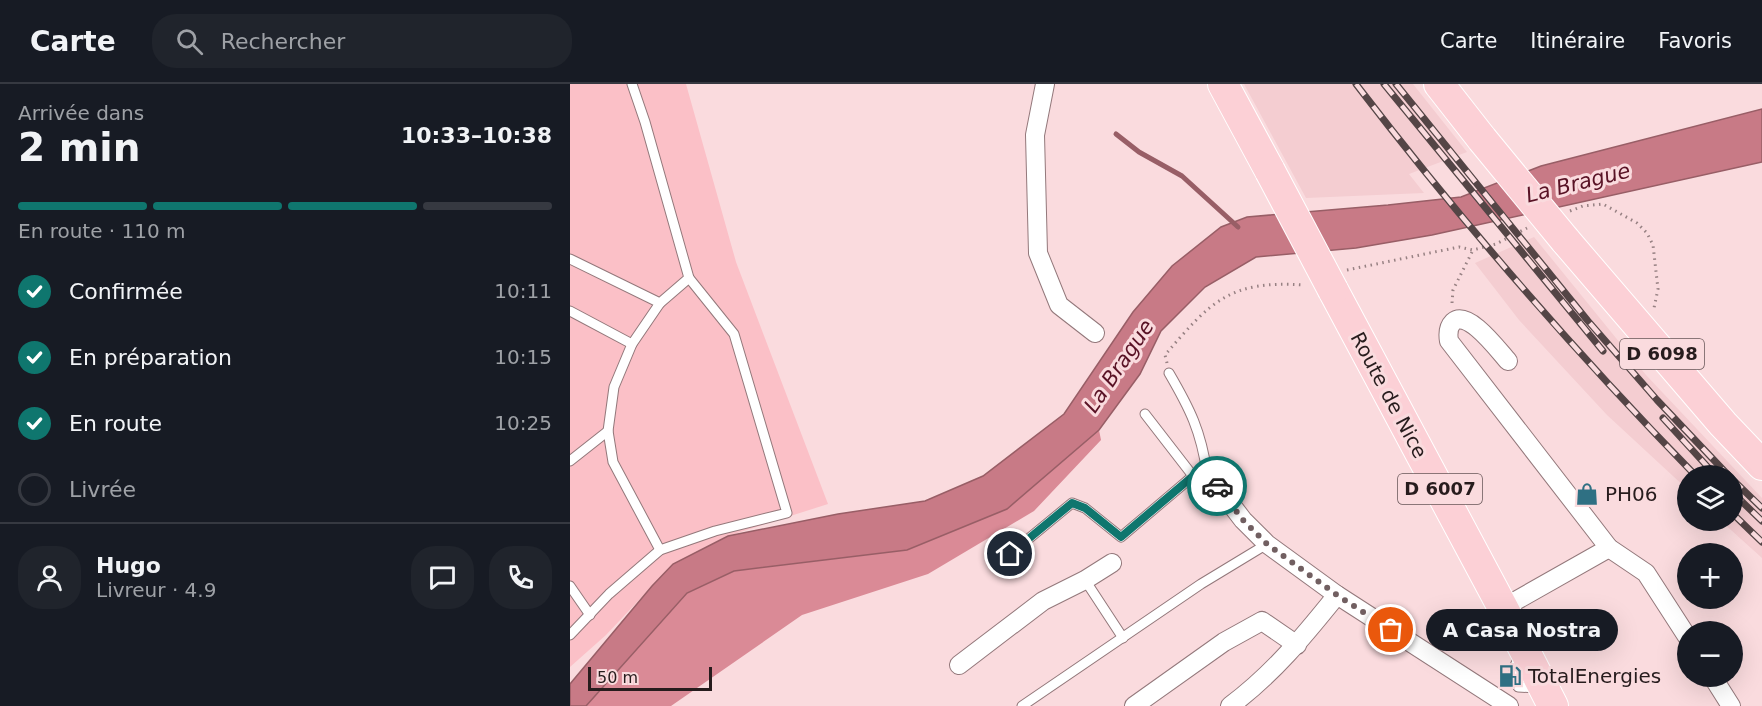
<!DOCTYPE html>
<html lang="fr">
<head>
<meta charset="utf-8">
<style>
  :root { --surface:#171b24; --page:#20242c; --text:#f1f3f6; --muted:#9ea1a6; --line:#363941; --accent:#0f766e }
  body { margin:0; font-family:"DejaVu Sans",sans-serif; background:var(--page); color:var(--text); height:100vh; display:flex; flex-direction:column; font-size:22px; white-space:nowrap }
  * { box-sizing:border-box; margin:0 }
  p { font-size:20px; color:var(--muted) }
  .icon { flex:none; width:33px; height:33px; fill:none; stroke:currentColor; stroke-width:2; stroke-linecap:round; stroke-linejoin:round }
  .map { position:relative; flex:1; overflow:hidden }
  .details { display:flex; flex-direction:column; background:var(--surface); width:570px }
  .details>* { flex:none }
  .fabs { position:absolute; left:1107px; top:381px; display:grid; gap:12px }
  .fabs a { display:grid; place-items:center; width:66px; height:66px; border-radius:50%; background:var(--surface); box-shadow:0 6px 24px #0002; font-size:30px }
  .scale { position:absolute; left:18px; bottom:15px; width:124px; box-sizing:border-box; padding-left:6px; border:3px solid #271c1d; border-top:0; font-size:16px; line-height:21px; white-space:nowrap; color:#271c1d; -webkit-text-stroke:4px #fadbde; paint-order:stroke }
  .pin { position:absolute; display:grid; place-items:center; width:51px; height:51px; color:#fff; margin:-26px; border:3px solid #fff; border-radius:50%; box-shadow:0 2px 6px #0007 }
  .courier { position:absolute; display:grid; place-items:center; width:60px; height:60px; margin:-30px; border:4px solid #0f766e; border-radius:50%; background:#fff; color:#222; box-shadow:0 2px 8px #0007 }
  .bubble { position:absolute; height:42px; border-radius:21px; background:var(--surface); box-shadow:0 6px 24px #0002; font-size:20px; font-weight:700; line-height:42px; text-align:center }
  .summary em { font-style:normal; font-weight:700 }
  .summary div { display:flex; flex-direction:column-reverse }
  .summary { display:flex; align-items:center; justify-content:space-between; height:102px; padding:0 18px }
  h1 { font-size:39px; font-weight:700; line-height:45px }
  .bar { display:grid; grid-template-columns:repeat(4,1fr); gap:9px 6px; align-content:center; height:72px; padding:0 18px }
  .bar i { height:8px; border-radius:4px; background:var(--line) }
  .bar .active { background:var(--accent) }
  .bar p { grid-column:span 4 }
  .line { display:flex; align-items:center; gap:15px; padding:0 18px; border-top:2px solid var(--line) }
  .line div { flex:1 }
  .round { display:grid; place-items:center; flex:none; width:63px; height:63px; border-radius:24px; background:var(--page) }
  ol { padding:0 18px; list-style:none }
  li { display:flex; align-items:center; gap:18px; height:66px }
  li p { margin-inline-start:auto }
  li .icon { padding:6px; border-radius:50%; background:var(--accent); color:#fff; stroke-width:4 }
  li:last-child { color:var(--muted) }
  li i { width:33px; height:33px; border:3px solid var(--line); border-radius:50% }
  header { display:flex; align-items:center; gap:36px; box-sizing:border-box; height:84px; padding:0 30px; background:var(--surface); border-bottom:2px solid var(--line) }
  header strong { font-size:28px }
  nav { display:flex; gap:33px; margin-inline-start:auto; font-size:21px }
  .search { width:420px; height:54px; background:var(--page); display:flex; align-items:center; gap:15px; box-sizing:border-box; padding:0 21px; border-radius:24px; color:var(--muted); font-size:22px }
  main { display:flex; flex:1; min-height:0 }
  .map>svg:first-child { display:block }
</style>
</head>
<body>
<header>
<strong>Carte</strong>
<div class="search"><svg class="icon" aria-label="search" viewBox="0 0 24 24"><circle cx="10" cy="10" r="6"/><path d="M15 15l6 6"/></svg>Rechercher</div>
<nav><a>Carte</a><a>Itinéraire</a><a>Favoris</a></nav>
</header>
<main>
<section class="details">
<div class="summary"><div><h1>2 min</h1><p>Arrivée dans</p></div><em>10:33–10:38</em></div>
<div class="bar"><i class="active"></i><i class="active"></i><i class="active"></i><i></i><p>En route · 110 m</p></div>
<ol>
<li><svg class="icon" aria-label="check" viewBox="0 0 24 24"><path d="M5 12l5 5 9-10"/></svg>Confirmée<p>10:11</p></li>
<li><svg class="icon" aria-label="check" viewBox="0 0 24 24"><path d="M5 12l5 5 9-10"/></svg>En préparation<p>10:15</p></li>
<li><svg class="icon" aria-label="check" viewBox="0 0 24 24"><path d="M5 12l5 5 9-10"/></svg>En route<p>10:25</p></li>
<li><i></i>Livrée</li>
</ol>
<div class="line" style="height:108px"><a class="round"><svg class="icon" aria-label="person" viewBox="0 0 24 24"><circle cx="12" cy="8" r="4"/><path d="M4 21q1-7 8-7t8 7"/></svg></a><div><b>Hugo</b><p>Livreur · 4.9</p></div><a class="round"><svg class="icon" aria-label="chat" viewBox="0 0 24 24"><path d="M4 5h16v11H9l-5 4z"/></svg></a><a class="round"><svg class="icon" aria-label="phone" viewBox="0 0 24 24"><path d="M5 4h4l2 5-3 2q2 4 5 5l2-3 5 2v4C11 20 4 13 5 4z"/></svg></a></div>
</section>
<div class="map">
<svg width="1192" height="622" viewBox="0 0 1192 622">
  <rect width="100%" height="100%" fill="#fadbde"/>
  <g fill="#f4cdd1">
    <polygon points="674,0 843,0 897,68 839,90 854,109 736,114"/>
    <polygon points="964,153 1076,291 1192,414 1192,474 1151,437 1162,436 1162,392 1118,392 1117,405 1037,331 949,236 905,179"/>
  </g>
  <polygon fill="#fbc0c7" points="0,0 116,0 166,178 258,420 158,452 103,480 36,551 0,583"/>
  <polygon fill="#da8a96" points="529,346 531,356 464,427 358,490 232,531 101,622 16,622 117,509 164,487 337,466 437,425"/>
  <polygon fill="#c87a86" stroke="#985e66" stroke-width="1.5" points="1192,25 1192,78 862,151 786,164 686,173 635,203 591,247 570,290 529,346 437,425 337,466 164,487 117,509 16,622 0,622 0,600 82,502 103,480 158,452 268,430 355,417 413,392 494,330 563,228 602,182 651,143 677,133 818,121 891,113 971,82"/>
  <g fill="none" stroke-linecap="round" stroke-linejoin="round">
    <polyline stroke="#985e66" stroke-width="5" points="546,50 569,68 612,92 668,143"/>
    <g stroke="#93787b" stroke-width="11">
      <g id="lane">
        <polyline points="0,175 90,219 119,194 75,38 62,0"/>
        <polyline points="0,227 62,260"/>
        <path d="M575,330L623,392L637,389C631,347 620,325 599,289"/>
        <polyline points="0,377 38,347"/>
        <polyline points="90,466 43,378 38,347 44,303 62,260 90,219"/>
        <polyline points="440,470 502,419 515,424 551,453 623,392"/>
        <polyline points="515,496 553,554"/>
        <polyline points="0,502 20,531"/>
        <polyline points="0,551 39,510 90,466 145,447 217,429 164,250 119,194"/>
        <path d="M950,572C943,583 941,591 948,603L969,604"/>
        <polyline points="452,622 631,500 697,460"/>
      </g>
    </g>
    <g stroke="#93787b" stroke-width="20">
      <g id="street">
        <polyline points="475,0 465,51 468,169 489,221 525,249"/>
        <path d="M938,277C928,266 898,225 883,238C878,243 878,251 879,257L1039,464L1076,489L1118,554"/>
        <polyline points="637,389 673,436 697,460 767,511 939,622"/>
        <polyline points="933,524 1039,464"/>
        <polyline points="389,581 473,517 515,496 542,479"/>
        <polyline points="1142,592 1161,622"/>
        <polyline points="564,622 654,558 692,537 727,561"/>
        <path d="M660,622C703,590 734,552 767,511"/>
      </g>
    </g>
    <g stroke="#fff" stroke-width="32">
      <g id="primary">
        <polyline points="653,0 700,87"/>
        <polyline points="869,0 912,55"/>
        <polyline points="995,156 1153,340 1192,381"/>
        <polyline points="763,206 933,524 983,622"/>
      </g>
    </g>
    <g stroke="#978183" stroke-width="3" stroke-dasharray="1.5 4.5" stroke-linecap="butt">
      <polyline points="1000,127 1013,122 1033,120 1067,139 1077,149 1083,161 1088,205 1084,224"/>
      <polyline points="777,186 889,163 903,166 926,160 957,144"/>
      <polyline points="882,219 883,206 903,166"/>
      <path d="M597,279L595,271C641,217 660,196 734,201"/>
    </g>
    <use href="#lane" stroke="#fff" stroke-width="9"/>
    <use href="#street" stroke="#fff" stroke-width="18"/>
    <use href="#primary" stroke="#fcd0d6" stroke-width="30"/>
    <g stroke="#544546" stroke-width="7">
      <g id="rail">
        <path d="M786,0C891,137 1005,268 1126,392"/>
        <polyline points="814,0 1033,267"/>
        <polyline points="826,0 1018,237 1087,316 1159,392"/>
        <polyline points="1093,334 1146,392"/>
        <polyline points="1162,395 1192,424"/>
        <polyline points="1162,408 1192,437"/>
        <polyline points="1162,429 1192,458"/>
      </g>
    </g>
    <use href="#rail" stroke="#fadbde" stroke-width="4.5" stroke-dasharray="14" stroke-linecap="butt"/>
    <g stroke="#fff" stroke-width="32" stroke-linecap="butt">
      <g id="primary-bridge">
        <polyline points="912,55 995,156"/>
        <polyline points="700,87 763,206"/>
      </g>
    </g>
    <use href="#primary-bridge" stroke="#fcd0d6" stroke-width="30"/>
  </g>
  <g fill="none" stroke-linecap="round" stroke-linejoin="round">
    <polyline stroke="#715f61" stroke-width="6" stroke-dasharray="0 10.8" points="647,402 673,436 697,460 767,511 821,546"/>
    <polyline stroke="#0f766e" stroke-width="8" points="440,470 502,419 515,424 551,453 623,392 637,389 647,402"/>
  </g>
  <defs>
    <g id="shop-bare" transform="scale(1.8)"><path d="M-5-2.5h2.3a2.7 3.5 0 0 1 5.4 0H5L5.5 6h-11ZM-1.5-2.5h3a1.5 2.3 0 0 0-3 0Z" fill="#2f7083" stroke="#fadbde" stroke-width="2.5" paint-order="stroke"/></g>
    <g id="fuel-bare" transform="scale(1.8)"><path d="M-5.5-6h7V0h2V4h1.3V-2.5L3-4.5l.8-.8L6-3V5H2.5V1h-1V6h-7ZM-4.2-4.7v3.2H.2V-4.7Z" fill="#2f7083" stroke="#fadbde" stroke-width="2.5" paint-order="stroke"/></g>
  </defs>
  <g fill-rule="evenodd">
    <use href="#shop-bare" x="1017" y="410"/>
    <use href="#fuel-bare" x="940" y="592"/>
  </g>
  <g text-anchor="middle" stroke-width="6" stroke-linejoin="round" paint-order="stroke">
    <g fill="#fadbde" stroke="#665557" stroke-width="1.5">
      <rect x="1050" y="255" width="84" height="30" rx="4.5"/>
      <rect x="828" y="390" width="84" height="30" rx="4.5"/>
    </g>
    <g font-size="18" font-weight="bold" fill="#271c1d">
      <text x="1092" y="276">D 6098</text>
      <text x="870" y="411">D 6007</text>
    </g>
    <g font-size="20" fill="#271c1d" stroke="#fadbde">
      <text transform="translate(819 311) rotate(62)" y="7">Route de Nice</text>
    </g>
    <g font-size="20" fill="#271c1d" stroke="#fadbde" text-anchor="start">
      <text x="1035" y="417">PH06</text>
      <text x="958" y="599">TotalEnergies</text>
    </g>
    <g font-size="21" font-style="italic" fill="#591225" stroke="#fadbde">
      <text transform="translate(1008 99) rotate(-14)" y="7">La Brague</text>
      <text transform="translate(549 282) rotate(-56)" y="7">La Brague</text>
    </g>
  </g>
</svg>
<div class="fabs">
<a><svg class="icon" aria-label="layers" viewBox="0 0 24 24"><path d="M12 4l9 5-9 5-9-5zM3 14l9 5 9-5"/></svg></a>
<a>+</a>
<a>−</a>
</div>
<div class="scale">50 m</div>
<div class="pin" style="left:821px;top:546px;background:#ea580c"><svg class="icon" aria-label="bag" viewBox="0 0 24 24"><path d="M5 8h14l-1 12H6zM9 8a3 3 0 0 1 6 0"/></svg></div>
<div class="pin" style="left:440px;top:470px;background:#1f2937"><svg class="icon" aria-label="home" viewBox="0 0 24 24"><path d="M3 11l9-7 9 7M6 9v11h12V9"/></svg></div>
<div class="courier" style="left:647px;top:402px"><svg class="icon" aria-label="car" viewBox="0 0 24 24"><path d="M5 17H2v-5l4-1 3-4h7l3 4 3 1v5h-3M9 17h6M6 11h13"/><circle cx="7" cy="17" r="2"/><circle cx="17" cy="17" r="2"/></svg></div>
<div class="bubble" style="left:856px;top:525px;width:192px">A Casa Nostra</div>
</div>
</main>
</body>
</html>
